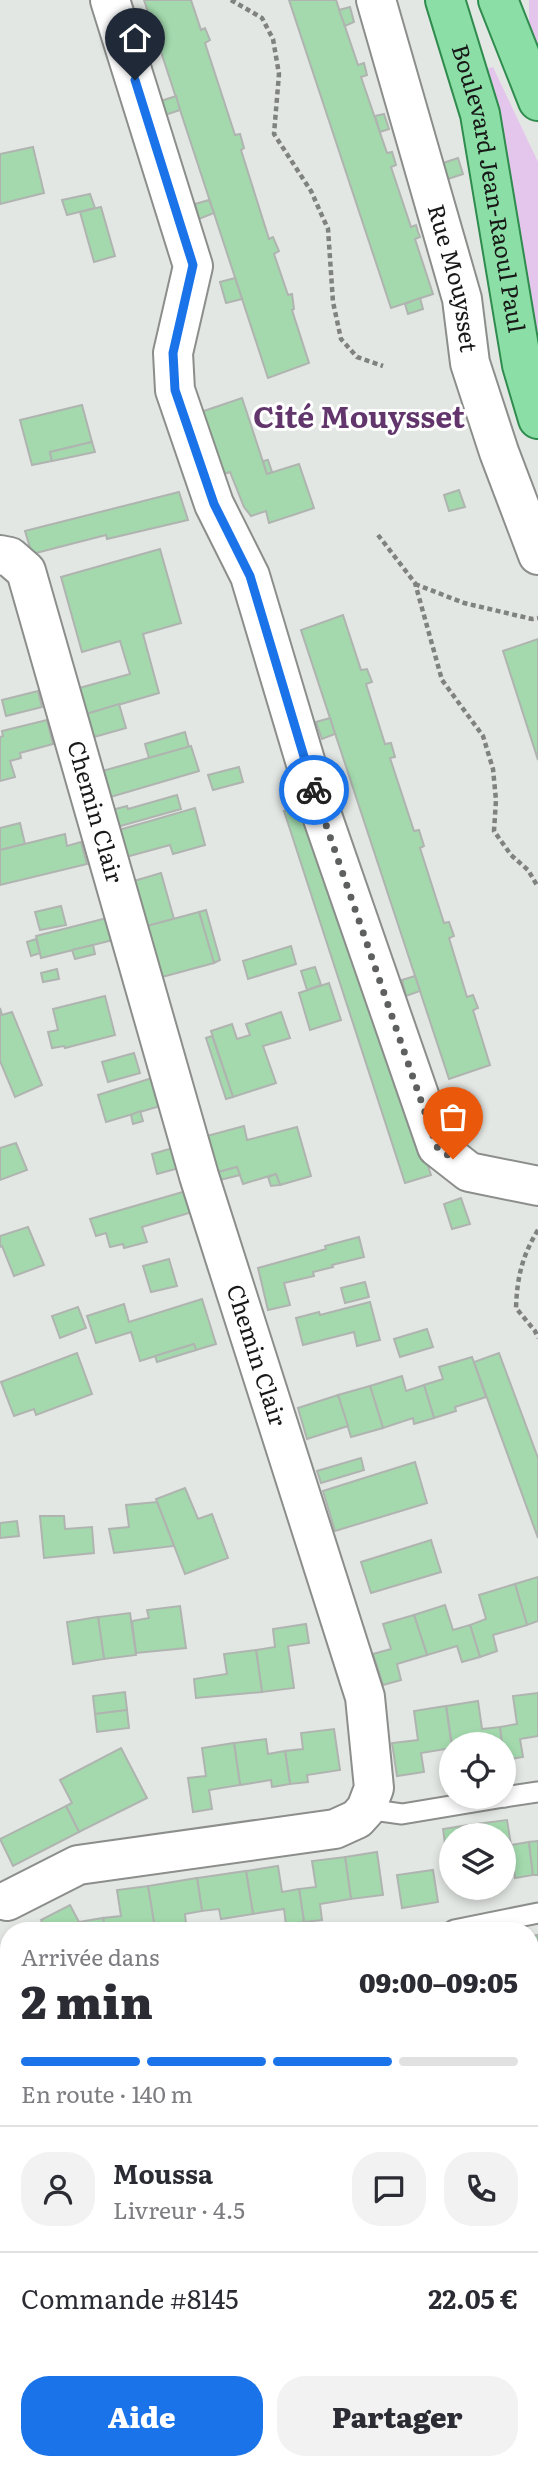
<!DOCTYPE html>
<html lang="fr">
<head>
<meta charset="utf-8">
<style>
  :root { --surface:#fff; --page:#f2f2f3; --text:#2b2b33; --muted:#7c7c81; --line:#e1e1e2; --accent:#1a73e8 }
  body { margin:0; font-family:Literata,serif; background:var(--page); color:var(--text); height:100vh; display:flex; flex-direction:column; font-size:26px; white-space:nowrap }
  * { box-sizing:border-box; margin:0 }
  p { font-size:23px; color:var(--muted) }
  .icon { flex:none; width:38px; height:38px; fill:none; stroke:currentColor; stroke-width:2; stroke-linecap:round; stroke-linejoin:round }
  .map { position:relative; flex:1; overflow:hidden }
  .panel { position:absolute; left:0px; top:1922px; width:539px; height:548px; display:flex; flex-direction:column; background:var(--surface); border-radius:28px 28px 0 0; box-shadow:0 4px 10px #0003 }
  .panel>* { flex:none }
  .tools { position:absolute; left:439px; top:1732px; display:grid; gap:14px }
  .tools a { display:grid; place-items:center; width:77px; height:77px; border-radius:50%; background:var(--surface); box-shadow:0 4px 10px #0003; font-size:35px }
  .pin { position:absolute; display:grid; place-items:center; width:60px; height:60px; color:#fff; margin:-72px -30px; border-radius:50% 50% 50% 0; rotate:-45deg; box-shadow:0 0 7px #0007 }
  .pin .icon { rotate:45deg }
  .courier { position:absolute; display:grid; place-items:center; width:70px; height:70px; margin:-35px; border:5px solid #1a73e8; border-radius:50%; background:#fff; color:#222; box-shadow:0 2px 9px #0007 }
  .head em { font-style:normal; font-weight:800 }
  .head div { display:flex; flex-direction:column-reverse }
  .head { display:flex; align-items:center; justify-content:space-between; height:119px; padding:0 21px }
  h1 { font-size:46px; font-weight:800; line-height:52px }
  .bar { display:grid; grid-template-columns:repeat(4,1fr); gap:10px 7px; align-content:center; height:84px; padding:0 21px }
  .bar i { height:9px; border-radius:5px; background:var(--line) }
  .bar .active { background:var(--accent) }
  .bar p { grid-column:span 4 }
  .line { display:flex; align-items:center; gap:18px; padding:0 21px; border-top:2px solid var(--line) }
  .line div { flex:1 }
  .round { display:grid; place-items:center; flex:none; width:74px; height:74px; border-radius:28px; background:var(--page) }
  .primary-button { display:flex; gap:14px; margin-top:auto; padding:14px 21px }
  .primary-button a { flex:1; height:80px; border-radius:28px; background:var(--accent); color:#fff; font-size:28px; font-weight:800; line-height:80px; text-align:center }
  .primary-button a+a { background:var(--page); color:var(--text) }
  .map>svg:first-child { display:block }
</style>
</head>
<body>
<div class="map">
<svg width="538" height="2468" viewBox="0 0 538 2468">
  <rect width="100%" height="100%" fill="#e3e7e4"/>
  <g fill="#e4c5eb">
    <polygon points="529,0 538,0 538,50 529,26"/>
    <polygon points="493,67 538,162 538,371 480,71"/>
  </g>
  <g fill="#a3d9ad" stroke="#b0b4b0" stroke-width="2">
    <polygon points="144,0 191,0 201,30 205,28 210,40 205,43 235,135 240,134 244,148 241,150 269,239 273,237 279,251 274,254 288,295 292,294 294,309 292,310 309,363 268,378"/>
    <polygon points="289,0 336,0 358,65 364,63 367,75 361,77 387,153 392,152 396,165 391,167 411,227 416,225 418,232 420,237 415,239 433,294 391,308"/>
    <polygon points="350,7 354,22 345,26 339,10"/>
    <polygon points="147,11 154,31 139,35 132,16"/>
    <polygon points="176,96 180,110 165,115 161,101"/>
    <polygon points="384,114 389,129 380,132 375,116"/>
    <polygon points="33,147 44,193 0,204 0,154"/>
    <polygon points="458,158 463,174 448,179 443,163"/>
    <polygon points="90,194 95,208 67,215 62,200"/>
    <polygon points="209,200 214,213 199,219 195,204"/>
    <polygon points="101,207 115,256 94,262 80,212"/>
    <polygon points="235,278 242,299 226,303 220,282"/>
    <polygon points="420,298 423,309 408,314 405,304"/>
    <polygon points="242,398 267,474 299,464 314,508 269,523 266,511 251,516 244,507 230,472 221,475 201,412"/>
    <polygon points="82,405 92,442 50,452 52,461 32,465 20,420"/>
    <polygon points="92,442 95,452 52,461 50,452"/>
    <polygon points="268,460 272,472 267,474 263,461"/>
    <polygon points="459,490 465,507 449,511 444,495"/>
    <polygon points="179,492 188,520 107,539 106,535 32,554 25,531"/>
    <polygon points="160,549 181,623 143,634 159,693 80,716 72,690 130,674 120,641 82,652 61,577"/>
    <polygon points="343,615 361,670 367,669 372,682 366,684 385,744 391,743 395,757 390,758 414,831 419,830 424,846 420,848 444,923 449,922 454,936 449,938 467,997 473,995 478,1008 473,1010 490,1065 449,1079 301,630"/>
    <polygon points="538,639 538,760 503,651"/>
    <polygon points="38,691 42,707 6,716 2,700"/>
    <polygon points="119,704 126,728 87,739 80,716"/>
    <polygon points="330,718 335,734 322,739 316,722"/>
    <polygon points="47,720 53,744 20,753 21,758 10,761 15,777 0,781 0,737 3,736 2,731"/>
    <polygon points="185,732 189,747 149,758 145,744"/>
    <polygon points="191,746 199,771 107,798 99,772"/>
    <polygon points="239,767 243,782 213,790 208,775"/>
    <polygon points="177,795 181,809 117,827 112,810 127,806 128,809"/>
    <polygon points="310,803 431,1175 405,1183 284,811"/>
    <polygon points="195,808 205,845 173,854 170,845 126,857 119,830"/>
    <polygon points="20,823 25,844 0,850 0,828"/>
    <polygon points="65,834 67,846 81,842 87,864 0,885 0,850"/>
    <polygon points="161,873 174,919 147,926 134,881"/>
    <polygon points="61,906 66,925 40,930 35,912"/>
    <polygon points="206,910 220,960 214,963 199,912"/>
    <polygon points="199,912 214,963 162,977 147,926"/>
    <polygon points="107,918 113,940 41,958 36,936"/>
    <polygon points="36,939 40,953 31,956 27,942"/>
    <polygon points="93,945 95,954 75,959 72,950"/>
    <polygon points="291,946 296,964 248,979 243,961"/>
    <polygon points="315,967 321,985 307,990 301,971"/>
    <polygon points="57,969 59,979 43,982 41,973"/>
    <polygon points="415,976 420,991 406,996 402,980"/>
    <polygon points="329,983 341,1020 310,1030 299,993"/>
    <polygon points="105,996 115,1035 65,1048 64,1046 52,1048 48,1032 58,1030 53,1009"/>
    <polygon points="0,1008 2,1015 12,1012 42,1085 15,1097 0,1061"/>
    <polygon points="281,1012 290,1038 263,1046 276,1083 233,1097 211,1031 232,1024 237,1039 250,1035 246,1024"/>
    <polygon points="212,1036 233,1097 226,1099 206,1038"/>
    <polygon points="134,1053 140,1073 108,1082 102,1062"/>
    <polygon points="152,1078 160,1106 106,1122 98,1095"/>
    <polygon points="140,1111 143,1121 133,1124 131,1115"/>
    <polygon points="244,1126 247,1140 297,1127 311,1176 280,1185 276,1174 243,1184 237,1167 218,1172 207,1136"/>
    <polygon points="16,1143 27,1170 0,1180 0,1148"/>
    <polygon points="173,1148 179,1168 157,1174 152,1154"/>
    <polygon points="237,1167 240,1175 220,1180 218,1172"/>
    <polygon points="276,1174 280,1185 271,1186 268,1177"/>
    <polygon points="186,1191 192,1212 142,1227 147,1242 124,1248 123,1244 110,1247 106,1233 96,1236 90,1219"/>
    <polygon points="461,1198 470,1224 452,1229 444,1204"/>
    <polygon points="28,1227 44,1265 14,1276 2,1246 0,1247 0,1236"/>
    <polygon points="359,1237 364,1257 332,1265 333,1267 313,1272 314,1276 284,1283 290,1305 268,1310 258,1268 326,1249 325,1246"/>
    <polygon points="169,1259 177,1286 151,1292 143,1266"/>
    <polygon points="365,1282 369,1297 345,1303 341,1288"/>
    <polygon points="202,1299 216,1344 196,1350 194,1344 140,1361 131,1332 96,1343 87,1316 124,1304 129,1322"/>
    <polygon points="370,1302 380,1340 357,1346 354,1332 303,1345 296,1318 319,1312 320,1315"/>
    <polygon points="78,1307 86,1328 60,1338 52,1316"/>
    <polygon points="427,1329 433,1347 400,1357 394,1339"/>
    <polygon points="194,1344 196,1350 157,1362 155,1356"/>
    <polygon points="77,1353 92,1394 36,1415 34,1409 14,1416 1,1382"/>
    <polygon points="499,1353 538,1458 538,1538 474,1362"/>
    <polygon points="472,1357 486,1397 455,1407 456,1411 434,1418 424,1385 443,1379 439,1367"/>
    <polygon points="402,1376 406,1391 424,1385 434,1418 414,1424 413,1418 383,1428 370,1386"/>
    <polygon points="370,1386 383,1428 351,1437 338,1395"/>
    <polygon points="338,1395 348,1426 307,1439 298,1408"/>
    <polygon points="361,1458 364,1470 321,1483 317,1471"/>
    <polygon points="415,1462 427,1503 335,1531 323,1491"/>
    <polygon points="185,1488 198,1519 212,1514 228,1558 185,1574 156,1499"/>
    <polygon points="157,1502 174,1546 114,1553 109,1529 129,1527 126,1505"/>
    <polygon points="40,1516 64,1516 65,1529 92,1527 94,1553 44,1558"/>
    <polygon points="17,1521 19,1536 0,1538 0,1523"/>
    <polygon points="431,1540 441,1572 371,1593 361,1562"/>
    <polygon points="538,1577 538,1621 527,1625 515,1584"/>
    <polygon points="515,1584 527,1625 493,1635 497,1651 480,1657 470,1625 486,1619 479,1595"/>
    <polygon points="445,1605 453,1630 470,1625 480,1657 462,1662 457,1646 427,1655 414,1615"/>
    <polygon points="180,1606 186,1648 136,1653 132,1621 149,1618 147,1610"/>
    <polygon points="130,1613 136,1655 104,1659 98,1617"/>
    <polygon points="414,1615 427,1655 397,1664 401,1680 383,1685 373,1654 391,1649 383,1624"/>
    <polygon points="98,1617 104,1659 73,1664 67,1622"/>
    <polygon points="306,1624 309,1643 288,1646 294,1688 262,1692 256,1650 275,1647 273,1629"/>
    <polygon points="256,1650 262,1692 196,1698 194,1679 227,1674 224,1654"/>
    <polygon points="125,1692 127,1710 95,1714 93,1696"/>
    <polygon points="538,1693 538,1736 520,1739 523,1757 504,1760 504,1745 502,1745 500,1727 517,1724 513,1696"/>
    <polygon points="478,1701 482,1729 500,1727 502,1745 452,1745 446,1706"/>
    <polygon points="446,1706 452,1748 421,1753 424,1772 397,1776 392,1743 418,1740 414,1711"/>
    <polygon points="127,1710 129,1728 97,1732 95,1714"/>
    <polygon points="334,1729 340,1770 307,1775 308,1782 290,1784 285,1751 303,1749 301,1733"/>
    <polygon points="266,1739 268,1754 285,1751 290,1784 272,1787 271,1780 240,1785 234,1743"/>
    <polygon points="234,1743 240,1785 209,1790 212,1809 193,1812 188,1778 206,1776 202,1748"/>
    <polygon points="121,1748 147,1798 79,1832 66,1806 72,1803 60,1780"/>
    <polygon points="66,1806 79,1832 13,1866 0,1839"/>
    <polygon points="507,1820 511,1845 529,1842 533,1875 515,1878 513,1863 504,1864 504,1836 477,1836 475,1824"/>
    <polygon points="475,1824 477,1836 452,1836 452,1872 449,1872 443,1829"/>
    <polygon points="538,1841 538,1875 533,1875 529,1842"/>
    <polygon points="377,1852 383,1895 351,1899 345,1857"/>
    <polygon points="345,1857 351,1899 320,1904 322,1920 304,1922 299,1889 316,1887 312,1861"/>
    <polygon points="278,1866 282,1892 299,1889 304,1922 286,1925 284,1909 253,1914 246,1871"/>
    <polygon points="433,1870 438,1902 402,1908 397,1875"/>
    <polygon points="246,1871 253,1914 221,1919 219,1909 202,1911 197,1878"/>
    <polygon points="197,1878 202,1911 185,1914 186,1924 155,1929 148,1886"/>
    <polygon points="148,1886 155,1929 105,1930 103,1918 121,1916 117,1890"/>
    <polygon points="70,1905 79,1922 103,1918 105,1930 46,1930 41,1920"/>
    <polygon points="538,1935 538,1958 530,1959 530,1936"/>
    <polygon points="4,2157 9,2159 9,2224 1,2243 7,2246 0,2263 0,2166"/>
    <polygon points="0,2295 9,2298 9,2324 0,2321"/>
    <rect x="530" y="2310" width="8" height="42"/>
    <polygon points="257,2460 359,2460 312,2468 259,2468"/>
  </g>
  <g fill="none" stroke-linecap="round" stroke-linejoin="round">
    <g stroke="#8b8e8b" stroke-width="23">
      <g id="lane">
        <polyline points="504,1797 538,1792"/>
        <polyline points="366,1809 402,1814 504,1797"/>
        <polyline points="454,1930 538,1913"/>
      </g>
    </g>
    <g stroke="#8b8e8b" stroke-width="42">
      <g id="street">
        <polyline points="110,0 193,266 173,353 175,390 214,504 250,576 318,804 437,1147 469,1172 538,1186"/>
        <path id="s1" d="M376,0L462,299L470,363L499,452L538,555"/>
        <path id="s2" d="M0,555L10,557L26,571L199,1176L365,1697L374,1788L366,1809L357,1819L335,1829L78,1865L7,1901"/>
        <polyline points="0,2085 6,2074 9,2034"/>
        <polyline points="217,2460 222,2468"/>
      </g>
    </g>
    <g stroke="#8b8e8b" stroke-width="42">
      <g id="secondary">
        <polyline points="0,2101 9,2103"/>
        <polyline points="530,2227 538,2228"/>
      </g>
    </g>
    <g stroke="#308b4e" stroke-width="42">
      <g id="primary">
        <path id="s3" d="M445,0L480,114L522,365L538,419"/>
        <polyline points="498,0 538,101"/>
      </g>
    </g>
    <g stroke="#808280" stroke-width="4.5" stroke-dasharray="5 3.5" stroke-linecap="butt">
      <polyline points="231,0 262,18 273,39 279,74 274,134 311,191 328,229 333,302 341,339 357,357 383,366"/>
      <polyline points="378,535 415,583 442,680 483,736 493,769 496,800 494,831 511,855 528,870 538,887"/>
      <polyline points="415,584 464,603 532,619 538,618"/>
      <path d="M538,1230C522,1256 517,1278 516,1308L535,1331L538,1338"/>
    </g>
    <use href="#lane" stroke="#fff" stroke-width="19"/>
    <use href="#street" stroke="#fff" stroke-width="38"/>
    <use href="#secondary" stroke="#c5efd3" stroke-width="38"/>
    <use href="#primary" stroke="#8bdfa6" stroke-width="38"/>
  </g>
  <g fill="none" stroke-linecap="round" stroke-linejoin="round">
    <polyline stroke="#5e605f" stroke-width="7" stroke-dasharray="0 12.6" points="314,790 437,1147 453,1159"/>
    <polyline stroke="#1a73e8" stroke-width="9" points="135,80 193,265 173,353 175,390 214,504 250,576 314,790"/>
  </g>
  <g text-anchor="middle" stroke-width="6" stroke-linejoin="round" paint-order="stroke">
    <g font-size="23" fill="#171817" stroke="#fff">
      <text dy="8" stroke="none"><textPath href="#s3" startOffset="194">Boulevard Jean-Raoul Paul</textPath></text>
      <text dy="8" stroke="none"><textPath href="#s1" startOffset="289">Rue Mouysset</textPath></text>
      <text dy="8" stroke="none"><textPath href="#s2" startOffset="282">Chemin Clair</textPath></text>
      <text dy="8" stroke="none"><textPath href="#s2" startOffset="849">Chemin Clair</textPath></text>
    </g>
    <g font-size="30" font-weight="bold" fill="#62366c" stroke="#fff">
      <text x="359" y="428">Cité Mouysset</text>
    </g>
  </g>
</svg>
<div class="tools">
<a><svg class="icon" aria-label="locate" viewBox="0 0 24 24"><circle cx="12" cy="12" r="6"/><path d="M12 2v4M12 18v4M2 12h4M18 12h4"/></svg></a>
<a><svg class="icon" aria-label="layers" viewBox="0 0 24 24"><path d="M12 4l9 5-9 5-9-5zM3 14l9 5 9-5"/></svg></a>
</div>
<div class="pin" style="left:453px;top:1159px;background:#ea580c"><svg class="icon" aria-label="bag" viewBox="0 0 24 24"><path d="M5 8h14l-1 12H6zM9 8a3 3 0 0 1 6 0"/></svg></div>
<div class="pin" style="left:135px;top:80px;background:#1f2937"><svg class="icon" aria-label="home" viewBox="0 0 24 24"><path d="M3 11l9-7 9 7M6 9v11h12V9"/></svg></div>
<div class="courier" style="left:314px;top:790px"><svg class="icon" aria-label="bike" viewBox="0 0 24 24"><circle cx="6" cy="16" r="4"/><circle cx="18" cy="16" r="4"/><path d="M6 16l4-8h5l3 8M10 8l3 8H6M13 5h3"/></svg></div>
<section class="panel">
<div class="head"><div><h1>2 min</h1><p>Arrivée dans</p></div><em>09:00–09:05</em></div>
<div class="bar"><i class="active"></i><i class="active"></i><i class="active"></i><i></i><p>En route · 140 m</p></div>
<div class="line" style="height:126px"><a class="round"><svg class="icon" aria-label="person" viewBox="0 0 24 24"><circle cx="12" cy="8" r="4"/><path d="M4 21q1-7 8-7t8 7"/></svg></a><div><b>Moussa</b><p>Livreur · 4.5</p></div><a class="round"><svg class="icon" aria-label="chat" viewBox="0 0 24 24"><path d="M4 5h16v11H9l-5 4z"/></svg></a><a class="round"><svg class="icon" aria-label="phone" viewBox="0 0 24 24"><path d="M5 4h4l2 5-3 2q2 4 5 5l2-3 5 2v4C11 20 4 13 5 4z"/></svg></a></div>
<div class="line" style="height:91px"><div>Commande #8145</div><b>22.05 €</b></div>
<div class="primary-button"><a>Aide</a><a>Partager</a></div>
</section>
</div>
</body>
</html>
